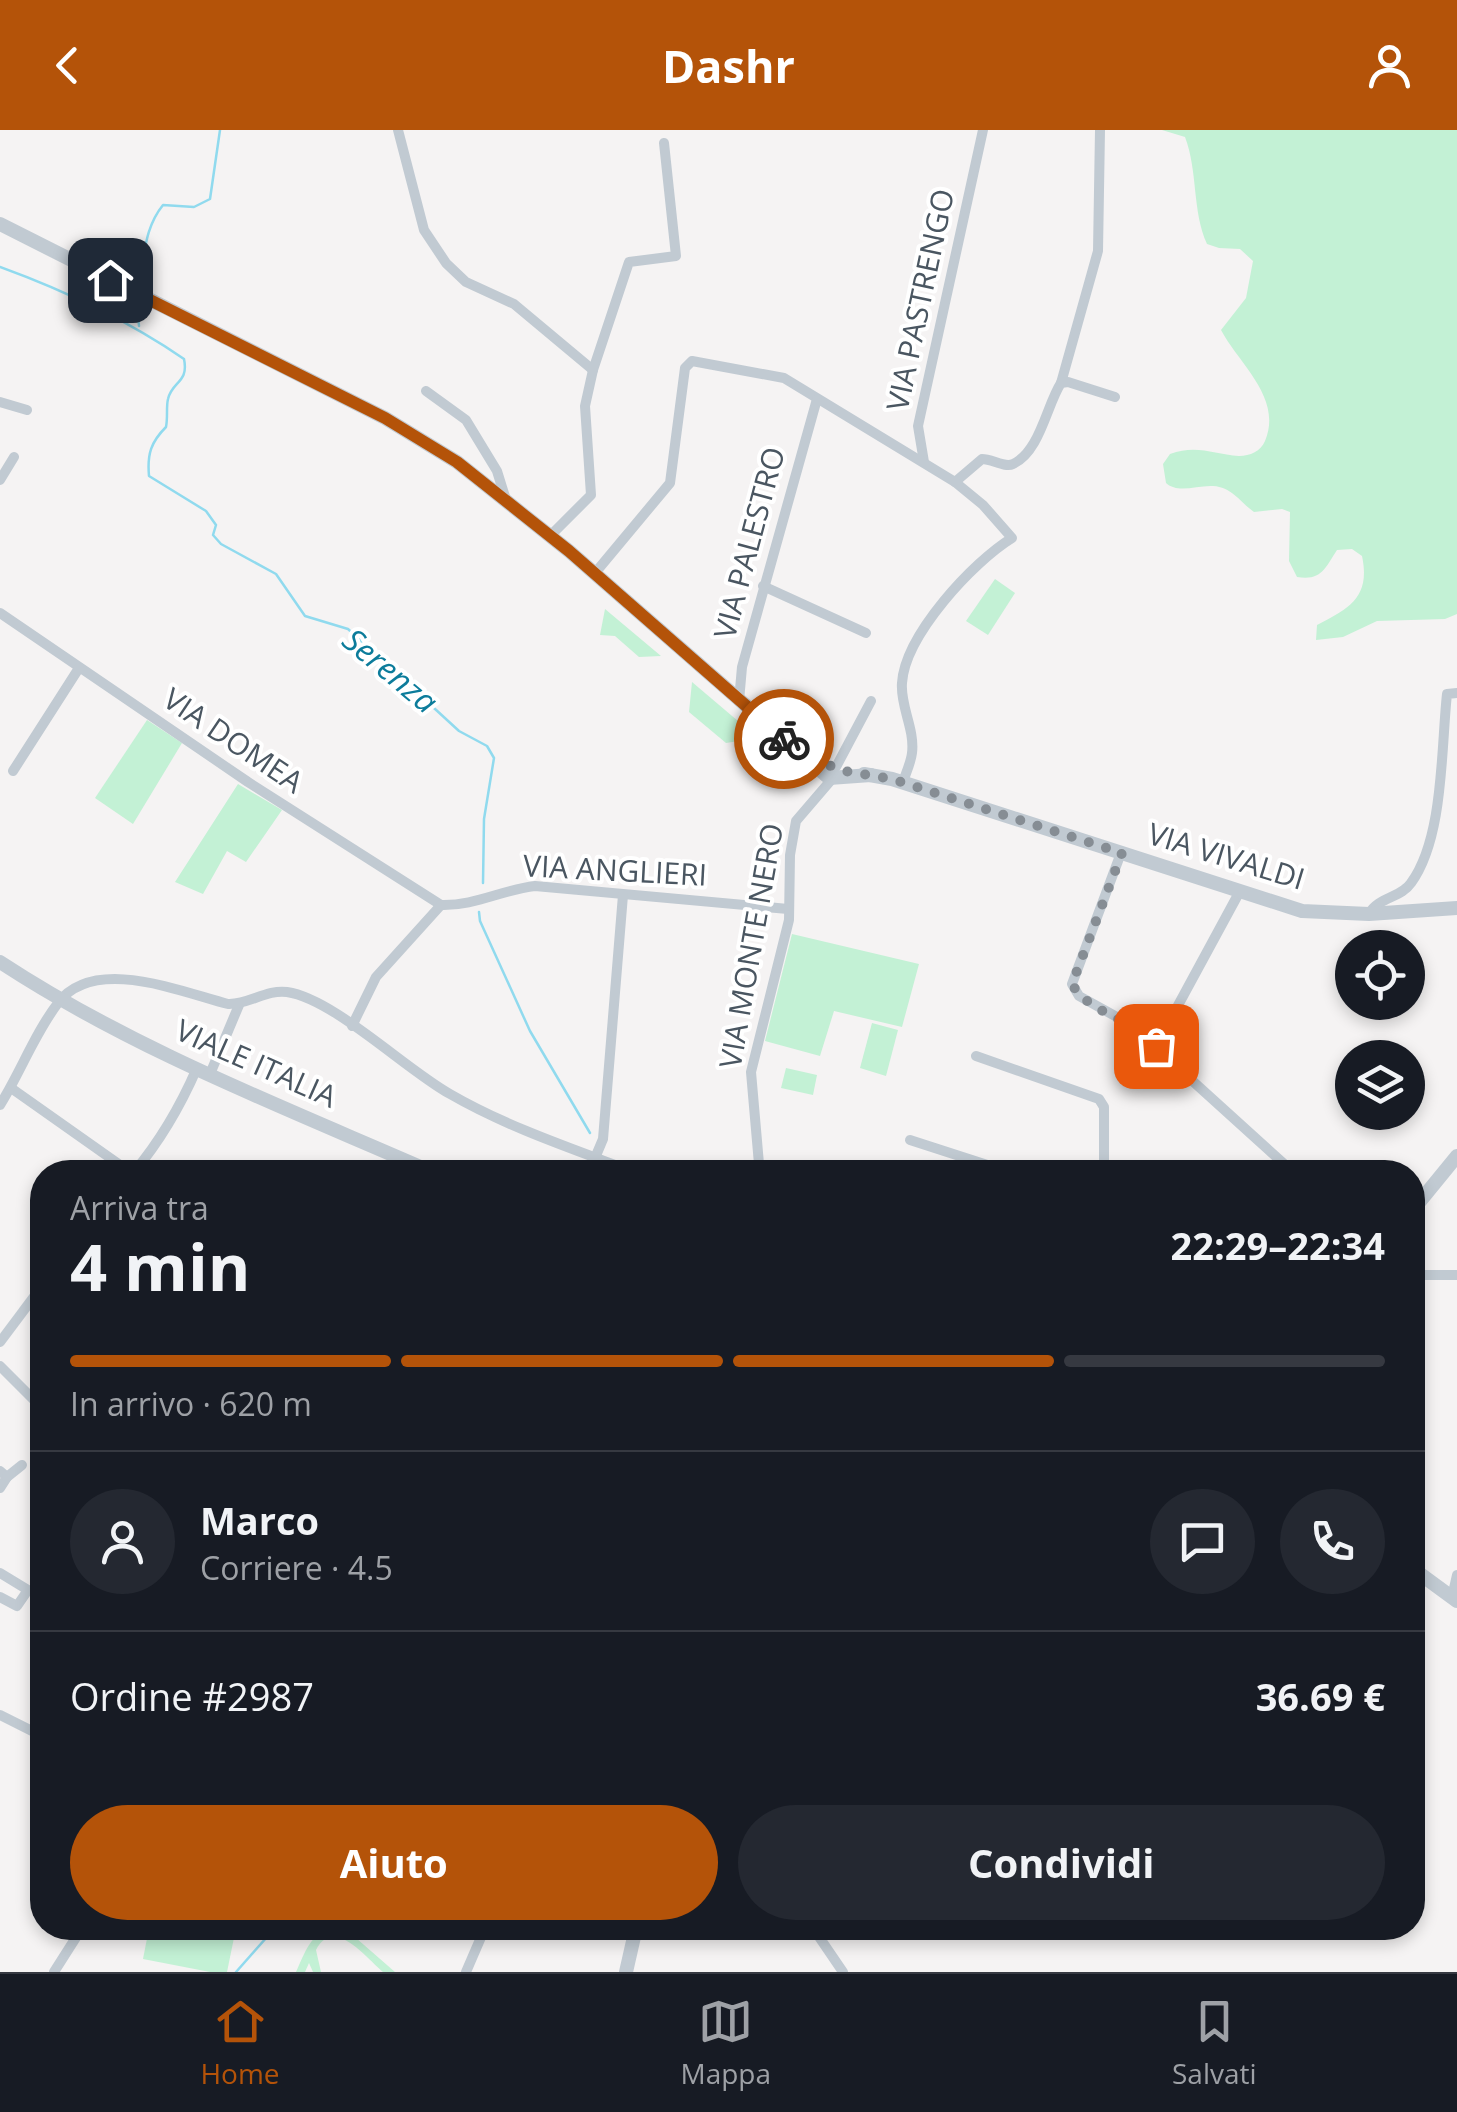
<!DOCTYPE html>
<html lang="it">
<head>
<meta charset="utf-8">
<style>
  :root { --surface:#171b24; --page:#242831; --text:#f1f3f6; --muted:#9ea1a6; --line:#363941; --accent:#b45309 }
  body { margin:0; font-family:"Open Sans",sans-serif; background:var(--page); color:var(--text); height:100vh; display:flex; flex-direction:column; font-size:38px; white-space:nowrap }
  * { box-sizing:border-box; margin:0 }
  p { font-size:32px; color:var(--muted) }
  .icon { flex:none; width:55px; height:55px; fill:none; stroke:currentColor; stroke-width:2; stroke-linecap:round; stroke-linejoin:round }
  .map { position:relative; flex:1; overflow:hidden }
  .side { position:absolute; left:30px; top:1030px; width:1395px; height:780px; display:flex; flex-direction:column; background:var(--surface); border-radius:40px; box-shadow:0 5px 15px #0003 }
  .side>* { flex:none }
  .controls { position:absolute; left:1335px; top:800px; display:grid; gap:20px }
  .controls a { display:grid; place-items:center; width:90px; height:90px; border-radius:50%; background:var(--surface); box-shadow:0 5px 15px #0003; font-size:50px }
  .pin { position:absolute; display:grid; place-items:center; width:85px; height:85px; color:#fff; margin:-42px; border-radius:20px; box-shadow:0 5px 15px #0006 }
  .courier { position:absolute; display:grid; place-items:center; width:100px; height:100px; margin:-50px; border:8px solid #b45309; border-radius:50%; background:#fff; color:#222; box-shadow:0 2px 12px #0007 }
  .overview em { font-style:normal; font-weight:700 }
  .overview div { display:flex; flex-direction:column-reverse }
  .overview { display:flex; align-items:center; justify-content:space-between; height:170px; padding:0 40px }
  h1 { font-size:65px; font-weight:700; line-height:75px }
  .bar { display:grid; grid-template-columns:repeat(4,1fr); gap:15px 10px; align-content:center; height:120px; padding:0 40px }
  .bar i { height:12px; border-radius:8px; background:var(--line) }
  .bar .on { background:var(--accent) }
  .bar p { grid-column:span 4 }
  .line { display:flex; align-items:center; gap:25px; padding:0 40px; border-top:2px solid var(--line) }
  .line div { flex:1 }
  .round { display:grid; place-items:center; flex:none; width:105px; height:105px; border-radius:52px; background:var(--page) }
  .primary-button { display:flex; gap:20px; margin-top:auto; padding:20px 40px }
  .primary-button a { flex:1; height:115px; border-radius:60px; background:var(--accent); color:#fff; font-size:40px; font-weight:700; line-height:115px; text-align:center }
  .primary-button a+a { background:var(--page); color:var(--text) }
  header { display:flex; justify-content:space-between; align-items:center; height:130px; padding:0 40px; background:var(--accent); color:#fff; font-size:45px; font-weight:700 }
  .tabs { display:flex; justify-content:space-around; align-items:center; height:140px; border-top:2px solid var(--line); background:var(--surface); font-size:28px; color:var(--muted) }
  .tabs a { display:grid; justify-items:center; gap:5px }
  .tabs .on { color:var(--accent) }
  .map>svg:first-child { display:block }
</style>
</head>
<body>
<header><svg class="icon" aria-label="back" viewBox="0 0 24 24"><path d="M15 5l-7 7 7 7"/></svg>Dashr<svg class="icon" aria-label="person" viewBox="0 0 24 24"><circle cx="12" cy="8" r="4"/><path d="M4 21q1-7 8-7t8 7"/></svg></header>
<div class="map">
<svg width="1457" height="1842" viewBox="0 0 1457 1842">
  <rect width="100%" height="100%" fill="#f5f3f3"/>
  <g fill="#c3f1d5">
    <path d="M1162,0H1457V484L1445,489L1377,491L1343,507L1316,510L1317,495C1348,479 1371,468 1362,426L1352,419L1337,420C1325,438 1322,451 1297,447L1289,431L1290,382L1282,379L1254,382C1240,372 1232,357 1213,356C1197,355 1178,364 1166,353L1163,334L1170,324C1196,314 1214,324 1239,326C1250,326 1261,321 1265,311C1283,268 1239,234 1221,200L1246,168L1253,131L1240,119L1219,118L1207,114C1192,81 1198,41 1185,7Z"/>
    <polygon points="995,449 1015,463 988,505 966,491"/>
    <polygon points="605,479 661,526 639,527 615,506 600,505"/>
    <polygon points="692,552 758,608 726,613 689,582"/>
    <polygon points="147,590 182,613 133,694 95,668"/>
    <polygon points="238,654 282,680 246,732 227,721 203,764 175,752"/>
    <polygon points="792,804 919,834 902,897 834,881 820,926 765,911"/>
    <polygon points="872,893 898,900 886,946 860,938"/>
    <polygon points="786,938 817,945 813,965 781,958"/>
    <polygon points="149,1798 236,1798 227,1842 210,1842 143,1829"/>
    <path d="M333,1798L348,1801L395,1842H383C365,1827 334,1786 316,1820L321,1842H313L309,1833L305,1842H296C305,1823 310,1803 333,1798Z"/>
  </g>
  <g fill="none" stroke-linecap="round" stroke-linejoin="round">
    <g stroke="#90daee" stroke-width="2.5">
      <path d="M0,137C66,161 127,190 184,229C189,253 172,251 168,269C166,277 168,287 166,297C151,312 147,324 149,346L206,381L216,395L213,405L221,414L276,444L305,486L348,499L459,601L487,616L494,628L484,689L483,753"/>
      <path d="M140,146C145,120 146,96 163,75L194,77L210,69L220,0"/>
      <polyline points="137,175 139,196"/>
      <polyline points="479,782 480,791 530,901 590,1003"/>
      <polyline points="236,1842 275,1798"/>
    </g>
    <g stroke="#c1cad2" stroke-width="10">
      <polyline points="398,0 424,100 446,133 466,152 514,174 593,240"/>
      <polyline points="1061,253 1098,121 1100,0"/>
      <polyline points="426,261 466,290 497,341 506,370"/>
      <polyline points="0,272 27,280"/>
      <polyline points="924,332 918,296 983,0"/>
      <polyline points="0,350 14,327"/>
      <path d="M955,352L982,329C992,329 1005,338 1013,334C1040,322 1047,274 1061,253L1068,252L1115,267"/>
      <polyline points="550,406 591,365 585,276 593,240 629,132 676,126 664,13"/>
      <path d="M595,443L670,353L685,238L692,231L784,248L955,352L983,375L1012,408C973,432 905,505 902,553C900,576 915,599 912,623C911,632 906,643 903,652"/>
      <polyline points="763,456 866,503"/>
      <polyline points="0,483 248,652 441,775"/>
      <polyline points="739,571 742,537 817,269"/>
      <polyline points="836,637 871,571"/>
      <polyline points="13,641 79,538"/>
      <polyline points="1121,723 1072,854 1079,866 1144,902 1187,946 1293,1042"/>
      <path d="M441,775C474,776 502,760 535,756L788,779"/>
      <path d="M1369,784C1378,767 1401,768 1411,753C1444,708 1441,618 1447,564L1457,563"/>
      <polyline points="352,896 376,847 441,775"/>
      <polyline points="1156,916 1240,761"/>
      <polyline points="976,926 1099,969 1104,977 1104,1042"/>
      <polyline points="210,944 239,875"/>
      <polyline points="11,958 130,1042"/>
      <path d="M0,975C20,943 35,903 58,873C94,825 181,862 228,874C248,875 267,859 287,862C334,869 405,939 450,964C507,997 573,1019 634,1042"/>
      <polyline points="910,1010 1009,1042"/>
      <path d="M134,1042C161,1010 180,977 197,938"/>
      <polyline points="584,1042 595,1028 603,1009 623,765"/>
      <polyline points="753,1042 759,1034 751,942 789,790 790,725 796,691 832,649"/>
      <polyline points="1412,1145 1457,1145"/>
      <polyline points="0,1212 42,1156"/>
      <polyline points="0,1236 42,1278"/>
      <polyline points="0,1341 7,1347 0,1358"/>
      <polyline points="7,1347 22,1335"/>
      <polyline points="0,1443 28,1460 17,1476 0,1467"/>
      <polyline points="1452,1467 1457,1445"/>
      <polyline points="0,1585 42,1606"/>
      <polyline points="813,1798 843,1842"/>
      <polyline points="54,1842 82,1798"/>
      <polyline points="466,1842 485,1798"/>
    </g>
    <g stroke="#c1cad2" stroke-width="14">
      <polyline points="0,94 385,288 457,332 569,421 829,648 871,645"/>
      <polyline points="864,644 892,649 1302,781 1369,784 1457,778"/>
      <path d="M0,832C134,920 286,978 432,1042"/>
      <polyline points="1412,1081 1457,1026"/>
      <polyline points="1412,1438 1457,1471"/>
      <polyline points="626,1842 636,1798"/>
    </g>
  </g>
  <g fill="none" stroke-linecap="round" stroke-linejoin="round">
    <path stroke="#868d94" stroke-width="10" stroke-dasharray="0 18" d="M784,609L796,619L839,640L892,649L1122,723L1072,854C1089,884 1134,889 1156,916"/>
    <polyline stroke="#b45309" stroke-width="12" points="110,150 385,288 457,332 569,421 784,609"/>
  </g>
  <g text-anchor="middle" stroke-width="8" stroke-linejoin="round" paint-order="stroke">
    <g font-size="30" fill="#4a5661" stroke="#fff">
      <text transform="translate(921 170) rotate(-78)" y="10">VIA PASTRENGO</text>
      <text transform="translate(750 413) rotate(-75)" y="10">VIA PALESTRO</text>
      <text transform="translate(233 611) rotate(34)" y="10">VIA DOMEA</text>
      <text transform="translate(1226 727) rotate(17)" y="10">VIA VIVALDI</text>
      <text transform="translate(615 741) rotate(3)" y="10">VIA ANGLIERI</text>
      <text transform="translate(752 816) rotate(-80)" y="10">VIA MONTE NERO</text>
      <text transform="translate(256 934) rotate(24)" y="10">VIALE ITALIA</text>
    </g>
    <g font-size="32" font-style="italic" fill="#0c7c9b" stroke="#fff">
      <text transform="translate(390 541) rotate(40)" y="11">Serenza</text>
    </g>
  </g>
</svg>
<div class="controls">
<a><svg class="icon" aria-label="locate" viewBox="0 0 24 24"><circle cx="12" cy="12" r="6"/><path d="M12 2v4M12 18v4M2 12h4M18 12h4"/></svg></a>
<a><svg class="icon" aria-label="layers" viewBox="0 0 24 24"><path d="M12 4l9 5-9 5-9-5zM3 14l9 5 9-5"/></svg></a>
</div>
<div class="pin" style="left:1156px;top:916px;background:#ea580c"><svg class="icon" aria-label="bag" viewBox="0 0 24 24"><path d="M5 8h14l-1 12H6zM9 8a3 3 0 0 1 6 0"/></svg></div>
<div class="pin" style="left:110px;top:150px;background:#1f2937"><svg class="icon" aria-label="home" viewBox="0 0 24 24"><path d="M3 11l9-7 9 7M6 9v11h12V9"/></svg></div>
<div class="courier" style="left:784px;top:609px"><svg class="icon" aria-label="bike" viewBox="0 0 24 24"><circle cx="6" cy="16" r="4"/><circle cx="18" cy="16" r="4"/><path d="M6 16l4-8h5l3 8M10 8l3 8H6M13 5h3"/></svg></div>
<section class="side">
<div class="overview"><div><h1>4 min</h1><p>Arriva tra</p></div><em>22:29–22:34</em></div>
<div class="bar"><i class="on"></i><i class="on"></i><i class="on"></i><i></i><p>In arrivo · 620 m</p></div>
<div class="line" style="height:180px"><a class="round"><svg class="icon" aria-label="person" viewBox="0 0 24 24"><circle cx="12" cy="8" r="4"/><path d="M4 21q1-7 8-7t8 7"/></svg></a><div><b>Marco</b><p>Corriere · 4.5</p></div><a class="round"><svg class="icon" aria-label="chat" viewBox="0 0 24 24"><path d="M4 5h16v11H9l-5 4z"/></svg></a><a class="round"><svg class="icon" aria-label="phone" viewBox="0 0 24 24"><path d="M5 4h4l2 5-3 2q2 4 5 5l2-3 5 2v4C11 20 4 13 5 4z"/></svg></a></div>
<div class="line" style="height:130px"><div>Ordine #2987</div><b>36.69 €</b></div>
<div class="primary-button"><a>Aiuto</a><a>Condividi</a></div>
</section>
</div>
<nav class="tabs">
<a class="on"><svg class="icon" aria-label="home" viewBox="0 0 24 24"><path d="M3 11l9-7 9 7M6 9v11h12V9"/></svg>Home</a>
<a><svg class="icon" aria-label="map" viewBox="0 0 24 24"><path d="M3 6l6-2 6 2 6-2v14l-6 2-6-2-6 2zM9 4v14M15 6v14"/></svg>Mappa</a>
<a><svg class="icon" aria-label="saved" viewBox="0 0 24 24"><path d="M7 4h10v16l-5-4-5 4z"/></svg>Salvati</a>
</nav>
</body>
</html>
